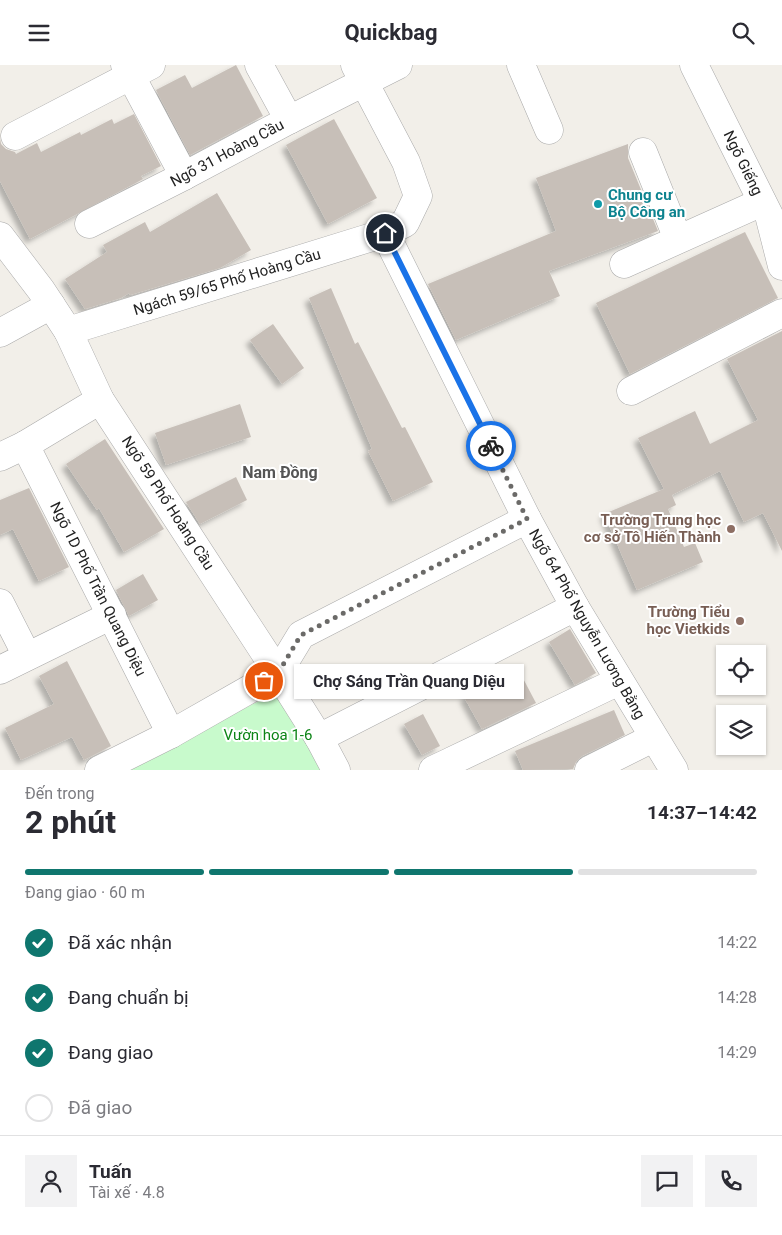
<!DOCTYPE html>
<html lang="vi">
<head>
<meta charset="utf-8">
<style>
  :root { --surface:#fff; --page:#f2f2f3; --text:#2b2b33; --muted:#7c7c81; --line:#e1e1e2; --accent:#0f766e }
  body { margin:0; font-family:Roboto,sans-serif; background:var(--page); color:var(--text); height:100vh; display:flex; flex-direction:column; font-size:19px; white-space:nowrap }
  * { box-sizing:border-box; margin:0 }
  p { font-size:16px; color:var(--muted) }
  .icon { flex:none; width:28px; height:28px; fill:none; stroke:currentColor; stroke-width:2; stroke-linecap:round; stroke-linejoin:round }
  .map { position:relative; height:705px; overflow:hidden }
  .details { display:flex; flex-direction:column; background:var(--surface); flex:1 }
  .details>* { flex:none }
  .controls { position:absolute; left:716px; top:580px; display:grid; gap:10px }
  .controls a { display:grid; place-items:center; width:50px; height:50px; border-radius:0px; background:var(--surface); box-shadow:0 1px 4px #0004; font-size:25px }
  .pin { position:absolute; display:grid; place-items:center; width:42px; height:42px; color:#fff; margin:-21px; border:2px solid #fff; border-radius:50%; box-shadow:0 1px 5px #0007 }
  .courier { position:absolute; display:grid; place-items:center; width:50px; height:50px; margin:-25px; border:4px solid #1a73e8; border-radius:50%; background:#fff; color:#222; box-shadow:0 1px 6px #0007 }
  .bubble { position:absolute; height:35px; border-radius:0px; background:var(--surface); box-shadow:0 1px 4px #0004; font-size:16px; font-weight:700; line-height:35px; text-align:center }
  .overview em { font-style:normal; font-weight:700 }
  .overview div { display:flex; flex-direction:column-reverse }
  .overview { display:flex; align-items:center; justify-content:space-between; height:85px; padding:0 25px }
  h1 { font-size:32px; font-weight:700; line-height:38px }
  .bar { display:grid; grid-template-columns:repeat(4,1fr); gap:8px 5px; align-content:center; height:60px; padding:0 25px }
  .bar i { height:6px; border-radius:4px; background:var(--line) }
  .bar .current { background:var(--accent) }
  .bar p { grid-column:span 4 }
  .line { display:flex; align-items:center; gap:12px; padding:0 25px; border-top:1px solid var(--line) }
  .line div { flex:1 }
  .round { display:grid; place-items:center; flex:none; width:52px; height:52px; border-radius:0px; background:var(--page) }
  ol { padding:0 25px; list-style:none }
  li { display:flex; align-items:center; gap:15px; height:55px }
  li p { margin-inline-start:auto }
  li .icon { padding:5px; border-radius:50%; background:var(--accent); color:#fff; stroke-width:4 }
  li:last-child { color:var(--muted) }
  li i { width:28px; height:28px; border:2px solid var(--line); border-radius:50% }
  header { display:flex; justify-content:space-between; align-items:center; height:65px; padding:0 25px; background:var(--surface); font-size:22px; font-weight:700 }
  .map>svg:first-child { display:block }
</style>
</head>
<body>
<header><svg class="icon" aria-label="menu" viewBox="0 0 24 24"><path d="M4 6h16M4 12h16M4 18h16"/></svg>Quickbag<svg class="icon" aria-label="search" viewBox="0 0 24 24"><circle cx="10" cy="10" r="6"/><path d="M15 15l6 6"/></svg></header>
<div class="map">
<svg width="782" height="705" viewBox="0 0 782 705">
  <defs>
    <filter id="shadow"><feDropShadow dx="-4.5" dy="4.5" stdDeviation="2.5" flood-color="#0004"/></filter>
  </defs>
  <rect width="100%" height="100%" fill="#f2efe9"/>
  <polygon fill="#c8facc" points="282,624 328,705 127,705"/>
  <g fill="#c7bfb8" filter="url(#shadow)">
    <polygon points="236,0 263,51 190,90 156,25 185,10 192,23"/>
    <polygon points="134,49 161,101 141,111 143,114 30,174 0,116 0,73 1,79 6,84 15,87 16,89 37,78 41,87 80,67 81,70 112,54 114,59"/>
    <polygon points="334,54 377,133 328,159 286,80"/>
    <polygon points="628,79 628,93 658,166 549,206 560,231 456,275 428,219 556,166 536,113"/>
    <polygon points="217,128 251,185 220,203 130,230 129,228 121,233 85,244 65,214 107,187 103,180 145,157 150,167"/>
    <polygon points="745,167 778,233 630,309 596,238"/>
    <polygon points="331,223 355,279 358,277 402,363 405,362 433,417 393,436 368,386 372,384 309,233"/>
    <polygon points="273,259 304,303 282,319 250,275"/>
    <polygon points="782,266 782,486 763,448 744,457 720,406 672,430 676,440 668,444 684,482 695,478 703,497 637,525 604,449 664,424 638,373 695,346 710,379 758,355 727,294"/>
    <polygon points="240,339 251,372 166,400 155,368"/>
    <polygon points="105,374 164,464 124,487 99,443 97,445 66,399"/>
    <polygon points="236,412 247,435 200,459 186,437"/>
    <polygon points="29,423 69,502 39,516 13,464 0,470 0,435"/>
    <polygon points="143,509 158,535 129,551 116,525"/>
    <polygon points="570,564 596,608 575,620 549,577"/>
    <polygon points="67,596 111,681 84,695 72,672 21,695 5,663 54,639 39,611"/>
    <polygon points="517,602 536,638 482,664 464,632"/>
    <polygon points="614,645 625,670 582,691 576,697 573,704 523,705 515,686"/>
    <polygon points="423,649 440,681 422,690 404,659"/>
  </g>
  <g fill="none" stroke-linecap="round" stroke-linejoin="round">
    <g stroke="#a9a9a9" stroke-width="29">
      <g id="minor">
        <polyline points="125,0 184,111"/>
        <polyline points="259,0 289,55"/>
        <polyline points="521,0 549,65"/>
        <polyline points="694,0 769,150 782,201"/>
        <polyline points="15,71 151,0"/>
        <polyline points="643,87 678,174"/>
        <polyline points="89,159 184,111 289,55 398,0"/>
        <polyline points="385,168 527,454 575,542 674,705"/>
        <polyline points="0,171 41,225 68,266 100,335 278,608 319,673 336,705"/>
        <polyline points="624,199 762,137"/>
        <polyline points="68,266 385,168 405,158 418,131 406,97 355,0"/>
        <polyline points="0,268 51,240"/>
        <polyline points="631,326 782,248"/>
        <polyline points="25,380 171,669"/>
        <polyline points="0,392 25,380 100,335"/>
        <polyline points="0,538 27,591"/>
        <polyline points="0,605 112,550"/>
        <polyline points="319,673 575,542"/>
        <polyline points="99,705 171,669 278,608 301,570 527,454"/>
        <polyline points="433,705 619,616"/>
        <polyline points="589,705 653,673"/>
      </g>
    </g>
    <use href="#minor" stroke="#fff" stroke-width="28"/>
  </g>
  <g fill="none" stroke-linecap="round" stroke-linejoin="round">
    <polyline stroke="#6b6a68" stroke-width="5" stroke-dasharray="0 9" points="264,616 278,608 301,570 527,454 491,381"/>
    <polyline stroke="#1a73e8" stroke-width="6" points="385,168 491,381"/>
  </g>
  <circle fill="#0f9aa8" stroke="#fff" stroke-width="2" cx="598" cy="139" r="5"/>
  <g fill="#8d6e63" stroke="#fff" stroke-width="2">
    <circle cx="731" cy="464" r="5"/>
    <circle cx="740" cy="556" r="5"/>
  </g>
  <g text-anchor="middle" stroke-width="4" stroke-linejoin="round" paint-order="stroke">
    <g font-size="15" fill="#222" stroke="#fff">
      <text transform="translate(227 88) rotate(-28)" y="5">Ngõ 31 Hoàng Cầu</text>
      <text transform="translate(743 98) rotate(64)" y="5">Ngõ Giếng</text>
      <text transform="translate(227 217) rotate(-17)" y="5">Ngách 59/65 Phố Hoàng Cầu</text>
      <text transform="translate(168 438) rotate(57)" y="5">Ngõ 59 Phố Hoàng Cầu</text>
      <text transform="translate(98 524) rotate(63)" y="5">Ngõ 1D Phố Trần Quang Diệu</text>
      <text transform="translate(587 559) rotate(60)" y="5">Ngõ 64 Phố Nguyễn Lương Bằng</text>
    </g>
    <g font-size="15" font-weight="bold" fill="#0d838f" stroke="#fff" text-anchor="start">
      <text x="608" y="135">Chung cư<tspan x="608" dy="17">Bộ Công an</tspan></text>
    </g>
    <g font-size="15" font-weight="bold" fill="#785e54" stroke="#fff" text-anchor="end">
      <text x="721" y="460">Trường Trung học<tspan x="721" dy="17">cơ sở Tô Hiến Thành</tspan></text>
      <text x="730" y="552">Trường Tiểu<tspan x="730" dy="17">học Vietkids</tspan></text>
    </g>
    <g font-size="15" fill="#0c8416" stroke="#fff">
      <text x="268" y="675">Vườn hoa 1-6</text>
    </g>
    <g font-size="16" font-weight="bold" fill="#555" stroke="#fff">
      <text x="280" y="413">Nam Đồng</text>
    </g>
  </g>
</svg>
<div class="controls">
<a><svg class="icon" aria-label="locate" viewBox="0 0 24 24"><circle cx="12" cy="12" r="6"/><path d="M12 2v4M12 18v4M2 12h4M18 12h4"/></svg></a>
<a><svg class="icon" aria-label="layers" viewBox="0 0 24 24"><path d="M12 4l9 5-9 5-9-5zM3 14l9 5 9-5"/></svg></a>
</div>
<div class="pin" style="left:264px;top:616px;background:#ea580c"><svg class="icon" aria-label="bag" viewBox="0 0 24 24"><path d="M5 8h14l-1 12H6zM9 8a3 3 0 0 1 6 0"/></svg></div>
<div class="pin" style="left:385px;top:168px;background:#1f2937"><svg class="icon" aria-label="home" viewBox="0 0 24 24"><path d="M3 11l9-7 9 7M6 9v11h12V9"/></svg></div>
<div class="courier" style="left:491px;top:381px"><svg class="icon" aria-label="bike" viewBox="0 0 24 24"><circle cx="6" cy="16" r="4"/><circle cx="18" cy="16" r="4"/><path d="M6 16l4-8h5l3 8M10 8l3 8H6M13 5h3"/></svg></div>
<div class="bubble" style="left:294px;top:599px;width:230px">Chợ Sáng Trần Quang Diệu</div>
</div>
<section class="details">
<div class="overview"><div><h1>2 phút</h1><p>Đến trong</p></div><em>14:37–14:42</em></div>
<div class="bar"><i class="current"></i><i class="current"></i><i class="current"></i><i></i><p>Đang giao · 60 m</p></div>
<ol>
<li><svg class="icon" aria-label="check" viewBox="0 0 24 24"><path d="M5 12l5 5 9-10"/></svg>Đã xác nhận<p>14:22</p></li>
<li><svg class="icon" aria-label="check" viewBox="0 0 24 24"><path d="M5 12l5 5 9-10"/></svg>Đang chuẩn bị<p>14:28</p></li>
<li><svg class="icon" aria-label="check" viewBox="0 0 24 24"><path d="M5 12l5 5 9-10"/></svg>Đang giao<p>14:29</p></li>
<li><i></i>Đã giao</li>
</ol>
<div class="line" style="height:90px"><a class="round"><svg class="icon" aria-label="person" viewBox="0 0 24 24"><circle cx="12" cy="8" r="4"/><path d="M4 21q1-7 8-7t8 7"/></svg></a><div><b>Tuấn</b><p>Tài xế · 4.8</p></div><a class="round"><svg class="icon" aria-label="chat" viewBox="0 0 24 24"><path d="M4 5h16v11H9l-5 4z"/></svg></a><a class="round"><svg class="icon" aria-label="phone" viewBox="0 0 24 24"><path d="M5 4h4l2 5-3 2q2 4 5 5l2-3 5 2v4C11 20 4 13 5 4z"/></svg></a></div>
</section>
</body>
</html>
